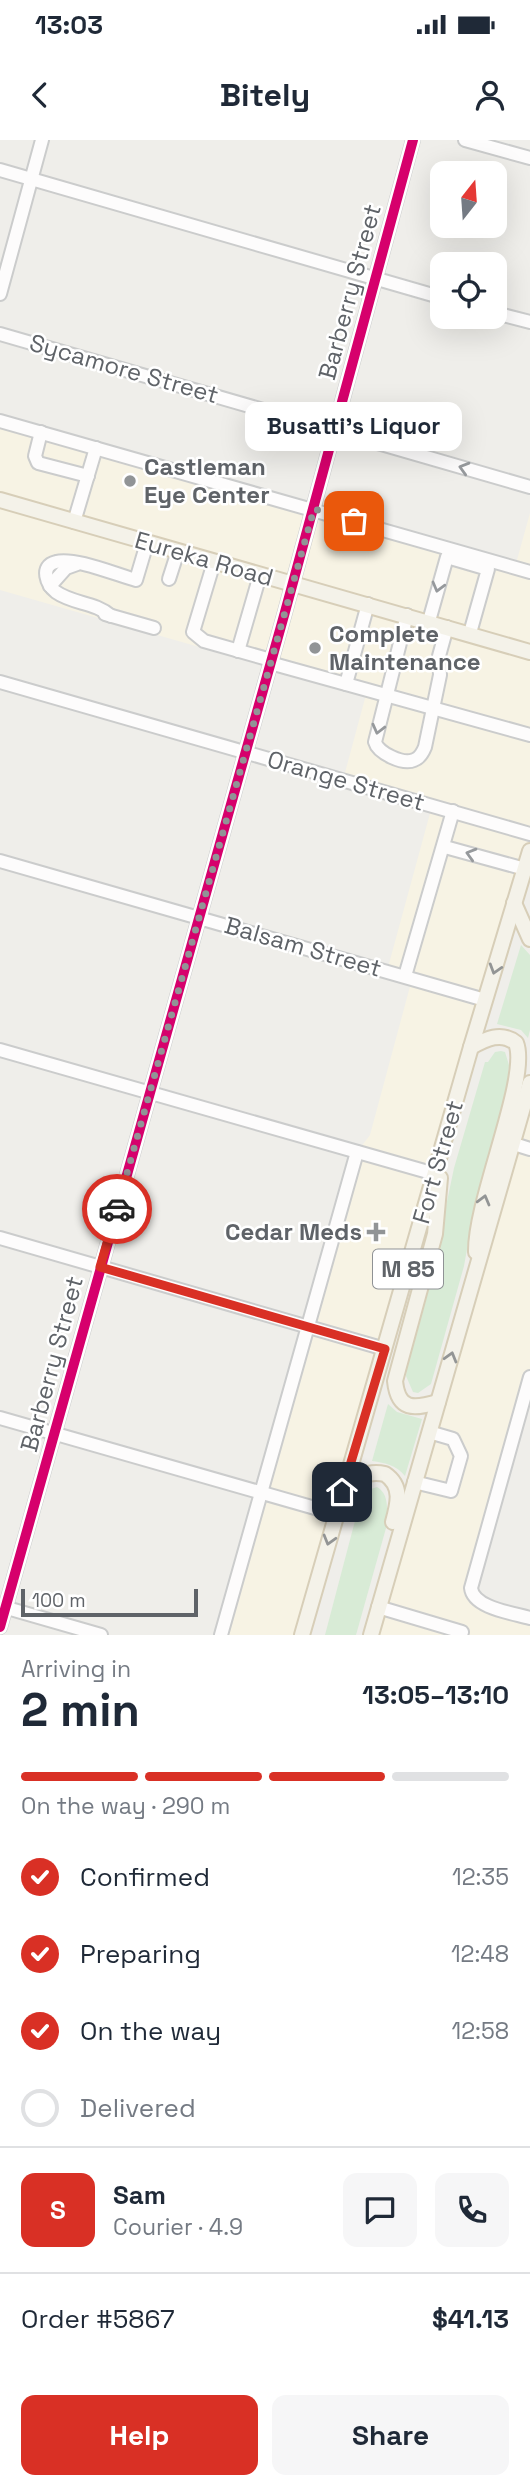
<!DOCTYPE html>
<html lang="en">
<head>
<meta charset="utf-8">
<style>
  :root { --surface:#fff; --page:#f6f6f7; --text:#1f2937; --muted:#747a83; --line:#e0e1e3; --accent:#d93025 }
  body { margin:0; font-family:"Space Grotesk",sans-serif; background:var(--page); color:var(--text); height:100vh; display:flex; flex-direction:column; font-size:26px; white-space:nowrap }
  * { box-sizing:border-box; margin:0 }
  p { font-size:23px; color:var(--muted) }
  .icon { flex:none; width:38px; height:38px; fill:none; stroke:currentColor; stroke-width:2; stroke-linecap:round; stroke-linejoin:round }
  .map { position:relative; height:1495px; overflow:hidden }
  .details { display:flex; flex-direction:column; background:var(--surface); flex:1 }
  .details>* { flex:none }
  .needle { width:46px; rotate:17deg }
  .tools { position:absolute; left:430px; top:21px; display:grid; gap:14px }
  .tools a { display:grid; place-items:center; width:77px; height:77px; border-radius:14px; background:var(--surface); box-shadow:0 7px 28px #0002; font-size:35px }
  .scale { position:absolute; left:21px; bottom:18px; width:177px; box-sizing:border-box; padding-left:7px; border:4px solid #5f6368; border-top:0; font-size:19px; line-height:24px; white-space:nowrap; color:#5f6368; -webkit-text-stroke:5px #fff; paint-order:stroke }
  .pin { position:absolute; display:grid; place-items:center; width:60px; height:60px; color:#fff; margin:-30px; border-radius:14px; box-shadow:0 4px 10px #0006 }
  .courier { position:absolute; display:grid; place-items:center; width:70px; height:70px; margin:-35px; border:5px solid #d93025; border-radius:50%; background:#fff; color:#222; box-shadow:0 2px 9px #0007 }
  .bubble { position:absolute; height:49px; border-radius:14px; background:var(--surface); box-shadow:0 7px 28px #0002; font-size:23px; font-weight:800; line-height:49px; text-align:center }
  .overview em { font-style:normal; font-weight:800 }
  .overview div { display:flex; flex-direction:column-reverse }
  .overview { display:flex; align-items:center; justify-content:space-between; height:119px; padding:0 21px }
  h1 { font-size:46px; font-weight:800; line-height:52px }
  .bar { display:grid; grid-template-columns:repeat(4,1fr); gap:10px 7px; align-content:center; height:84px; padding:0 21px }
  .bar i { height:9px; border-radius:5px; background:var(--line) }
  .bar .current { background:var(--accent) }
  .bar p { grid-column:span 4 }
  .line { display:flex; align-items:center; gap:18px; padding:0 21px; border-top:2px solid var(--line) }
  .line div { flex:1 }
  .round { display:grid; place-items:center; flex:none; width:74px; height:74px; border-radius:14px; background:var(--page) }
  ol { padding:0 21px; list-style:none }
  li { display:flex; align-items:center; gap:21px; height:77px }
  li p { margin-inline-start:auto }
  li .icon { padding:7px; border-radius:50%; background:var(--accent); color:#fff; stroke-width:4 }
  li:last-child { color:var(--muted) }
  li i { width:38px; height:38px; border:4px solid var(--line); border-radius:50% }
  .button { display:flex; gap:14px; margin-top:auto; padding:14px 21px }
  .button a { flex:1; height:80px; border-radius:14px; background:var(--accent); color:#fff; font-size:28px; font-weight:800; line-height:80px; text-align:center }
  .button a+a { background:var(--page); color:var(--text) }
  .status { display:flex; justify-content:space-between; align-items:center; height:49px; padding:0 35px; background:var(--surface); direction:ltr }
  .status svg { height:19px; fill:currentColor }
  header { display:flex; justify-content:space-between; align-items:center; height:91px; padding:0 21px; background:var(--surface); font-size:32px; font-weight:800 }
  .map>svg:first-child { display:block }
</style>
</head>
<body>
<div class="status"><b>13:03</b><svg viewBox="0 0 49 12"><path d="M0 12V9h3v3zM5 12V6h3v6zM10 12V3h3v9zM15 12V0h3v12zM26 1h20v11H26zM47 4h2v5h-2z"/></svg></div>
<header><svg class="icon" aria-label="back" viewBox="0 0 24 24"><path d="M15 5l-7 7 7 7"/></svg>Bitely<svg class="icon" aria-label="person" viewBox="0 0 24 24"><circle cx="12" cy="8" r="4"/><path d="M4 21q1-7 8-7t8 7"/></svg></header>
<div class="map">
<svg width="530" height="1495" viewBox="0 0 530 1495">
  <rect width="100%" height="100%" fill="#efeeea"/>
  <g fill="#f7f3e4">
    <polygon points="0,281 515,427 530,373 530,711 302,1495 221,1495 357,1012 370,995 412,839 387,831 432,666 343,640 367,551 269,527 0,450"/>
    <polygon points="530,943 530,1237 472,1454 530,1478 530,1495 371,1495"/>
  </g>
  <g fill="#d8ebd6">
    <polygon points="521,805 530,815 530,890 528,898 521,890 497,884"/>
    <polygon points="501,911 505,912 509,925 508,938 512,940 474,1070 464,1126 431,1244 418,1253 413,1252 406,1236 407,1225 440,1095 454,1028 485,922 488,922 495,912"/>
    <path d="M388,1264L397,1272L422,1279L405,1336C396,1325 386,1323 372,1321Z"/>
    <path d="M377,1347C388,1353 388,1368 386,1379L388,1381L356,1495H325L361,1358L363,1359L371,1349Z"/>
  </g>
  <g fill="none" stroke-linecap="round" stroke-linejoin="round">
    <g stroke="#cbcccc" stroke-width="16">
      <g id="minor">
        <polyline points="465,0 530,18"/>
        <polyline points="0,30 443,158"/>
        <polyline points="0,154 42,0"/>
        <polyline points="495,173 530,182"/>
        <polyline points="0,194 530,347"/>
        <polyline points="0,281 530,432"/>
        <polyline points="41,292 35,316 38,323 88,336"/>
        <polyline points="74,382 96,308"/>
        <polyline points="214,422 193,492 204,501 271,520"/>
        <polyline points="169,439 178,411"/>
        <polyline points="50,446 66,428 77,424"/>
        <polyline points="105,474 154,488"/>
        <path d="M407,475L375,602C378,613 403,625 414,620C420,618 423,612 425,607L440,535L439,516L447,487"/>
        <path d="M111,476C95,462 73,464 56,452C47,445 39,426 56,422C75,417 117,435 136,440L147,403"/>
        <polyline points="429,481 447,417 488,429 470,493"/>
        <polyline points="238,511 260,435"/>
        <polyline points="270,523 530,595"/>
        <polyline points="0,542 530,694"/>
        <polyline points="346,544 368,464"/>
        <polyline points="445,707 525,729"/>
        <polyline points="0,721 485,860"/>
        <polyline points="405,836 453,671"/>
        <polyline points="0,910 435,1034"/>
        <polyline points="514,1004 530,1009"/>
        <polyline points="0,1098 385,1209"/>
        <path d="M530,1237L471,1448C473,1468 513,1473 530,1478"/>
        <polyline points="0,1278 336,1374"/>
        <polyline points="414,1342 451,1351 461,1316 453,1299 429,1292"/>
        <polyline points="0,1466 101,1495"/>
        <polyline points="378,1467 462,1492"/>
        <polyline points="0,1487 285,472 413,0"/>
        <polyline points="221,1495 357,1012"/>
      </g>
    </g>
    <g stroke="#d7ceb8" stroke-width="18">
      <g id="major">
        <polyline points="0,360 530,512"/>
        <polyline points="514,763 530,799"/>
        <path d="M471,907C486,899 501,891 516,903C530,937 475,1060 476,1112"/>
        <path d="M438,1262C414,1269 398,1271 395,1241L435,1094L440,1038"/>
        <path d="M344,1351C357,1338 366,1330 385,1334C403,1346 398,1364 393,1382"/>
        <polyline points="302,1495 471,907 530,711"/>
        <polyline points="371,1495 530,943"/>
      </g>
    </g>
    <use href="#minor" stroke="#fdfcfc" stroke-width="12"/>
    <use href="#major" stroke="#f4f2e9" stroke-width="14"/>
    <g stroke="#fff" stroke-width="15">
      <polyline id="cycleway" points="0,1487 285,472 413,0"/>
    </g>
    <use href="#cycleway" stroke="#d6006c" stroke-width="10"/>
  </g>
  <defs><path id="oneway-chevron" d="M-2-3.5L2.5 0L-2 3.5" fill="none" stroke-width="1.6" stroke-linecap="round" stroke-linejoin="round" transform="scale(1.75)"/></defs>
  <g stroke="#96999c">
    <use href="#oneway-chevron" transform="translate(464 328) rotate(-164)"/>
    <use href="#oneway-chevron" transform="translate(438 447) rotate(105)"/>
    <use href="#oneway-chevron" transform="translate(378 589) rotate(104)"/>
    <use href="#oneway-chevron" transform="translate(471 714) rotate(-164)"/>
  </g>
  <g stroke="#939595">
    <use href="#oneway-chevron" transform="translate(495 829) rotate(107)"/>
    <use href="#oneway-chevron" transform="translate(484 1060) rotate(-75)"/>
    <use href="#oneway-chevron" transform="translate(451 1217) rotate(-74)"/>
    <use href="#oneway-chevron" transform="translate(329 1400) rotate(106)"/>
  </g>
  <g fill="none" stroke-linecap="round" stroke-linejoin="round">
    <polyline stroke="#919496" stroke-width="7" stroke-dasharray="0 12.6" points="117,1069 314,369 354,381"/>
    <polyline stroke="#d93025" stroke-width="9" points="117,1069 100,1127 385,1209 342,1352"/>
  </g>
  <g fill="#919496" stroke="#fff" stroke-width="2.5">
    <circle cx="130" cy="341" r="7"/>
    <circle cx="315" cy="508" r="7"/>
    <path d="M372.5 1081.5h7v7h7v7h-7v7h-7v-7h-7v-7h7z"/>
  </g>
  <g text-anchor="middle" stroke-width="5" stroke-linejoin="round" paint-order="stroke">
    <rect fill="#fff" stroke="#8f9295" stroke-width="2" x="373" y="1109.5" width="70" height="39" rx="5"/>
    <g font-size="23" font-weight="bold" fill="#5f6368">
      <text x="408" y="1137">M 85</text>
    </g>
    <g font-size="24" fill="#5f6368" stroke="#fff">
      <text transform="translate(350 152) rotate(-75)" y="8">Barberry Street</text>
      <text transform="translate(124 229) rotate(16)" y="8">Sycamore Street</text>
      <text transform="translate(204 419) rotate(16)" y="8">Eureka Road</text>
      <text transform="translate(346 641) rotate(16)" y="8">Orange Street</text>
      <text transform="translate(303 807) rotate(16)" y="8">Balsam Street</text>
      <text transform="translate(438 1022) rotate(-74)" y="8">Fort Street</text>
      <text transform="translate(52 1224) rotate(-75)" y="8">Barberry Street</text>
    </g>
    <g font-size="24" font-weight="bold" fill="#5f6368" stroke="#fff" text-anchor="start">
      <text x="144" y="335">Castleman<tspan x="144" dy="28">Eye Center</tspan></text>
      <text x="329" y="502">Complete<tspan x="329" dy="28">Maintenance</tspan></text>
      <text x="362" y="1100" text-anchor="end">Cedar Meds</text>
    </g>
  </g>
</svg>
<div class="tools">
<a><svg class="needle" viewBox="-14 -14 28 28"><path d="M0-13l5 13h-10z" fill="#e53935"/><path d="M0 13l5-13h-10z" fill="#747a83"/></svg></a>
<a><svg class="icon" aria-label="locate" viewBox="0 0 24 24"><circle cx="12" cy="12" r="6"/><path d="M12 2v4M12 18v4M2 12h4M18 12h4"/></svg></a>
</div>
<div class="scale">100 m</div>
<div class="pin" style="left:354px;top:381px;background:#ea580c"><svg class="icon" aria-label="bag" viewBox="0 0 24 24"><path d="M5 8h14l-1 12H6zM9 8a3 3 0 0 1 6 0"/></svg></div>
<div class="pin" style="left:342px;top:1352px;background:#1f2937"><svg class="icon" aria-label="home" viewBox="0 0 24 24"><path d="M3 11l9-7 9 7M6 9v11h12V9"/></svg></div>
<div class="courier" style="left:117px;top:1069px"><svg class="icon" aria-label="car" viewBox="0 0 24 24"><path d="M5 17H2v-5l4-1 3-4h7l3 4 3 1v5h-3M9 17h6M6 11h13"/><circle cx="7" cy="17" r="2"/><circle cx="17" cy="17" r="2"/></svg></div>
<div class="bubble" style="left:245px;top:262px;width:217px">Busatti's Liquor</div>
</div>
<section class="details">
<div class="overview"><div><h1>2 min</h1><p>Arriving in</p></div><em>13:05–13:10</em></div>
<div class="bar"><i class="current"></i><i class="current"></i><i class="current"></i><i></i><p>On the way · 290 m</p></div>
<ol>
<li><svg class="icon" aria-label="check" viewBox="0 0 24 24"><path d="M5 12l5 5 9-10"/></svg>Confirmed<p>12:35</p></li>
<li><svg class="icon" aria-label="check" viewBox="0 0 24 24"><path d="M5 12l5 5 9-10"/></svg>Preparing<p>12:48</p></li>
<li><svg class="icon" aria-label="check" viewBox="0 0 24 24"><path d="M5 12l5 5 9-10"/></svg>On the way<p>12:58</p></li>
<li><i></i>Delivered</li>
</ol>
<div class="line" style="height:126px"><b class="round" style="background:var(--accent);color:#fff">S</b><div><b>Sam</b><p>Courier · 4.9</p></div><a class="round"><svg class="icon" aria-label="chat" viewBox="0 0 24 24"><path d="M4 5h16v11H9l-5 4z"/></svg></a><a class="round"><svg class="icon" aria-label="phone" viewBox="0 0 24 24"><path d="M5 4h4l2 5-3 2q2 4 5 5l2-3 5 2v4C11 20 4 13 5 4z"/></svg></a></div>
<div class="line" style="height:91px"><div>Order #5867</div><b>$41.13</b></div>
<div class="button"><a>Help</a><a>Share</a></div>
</section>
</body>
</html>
